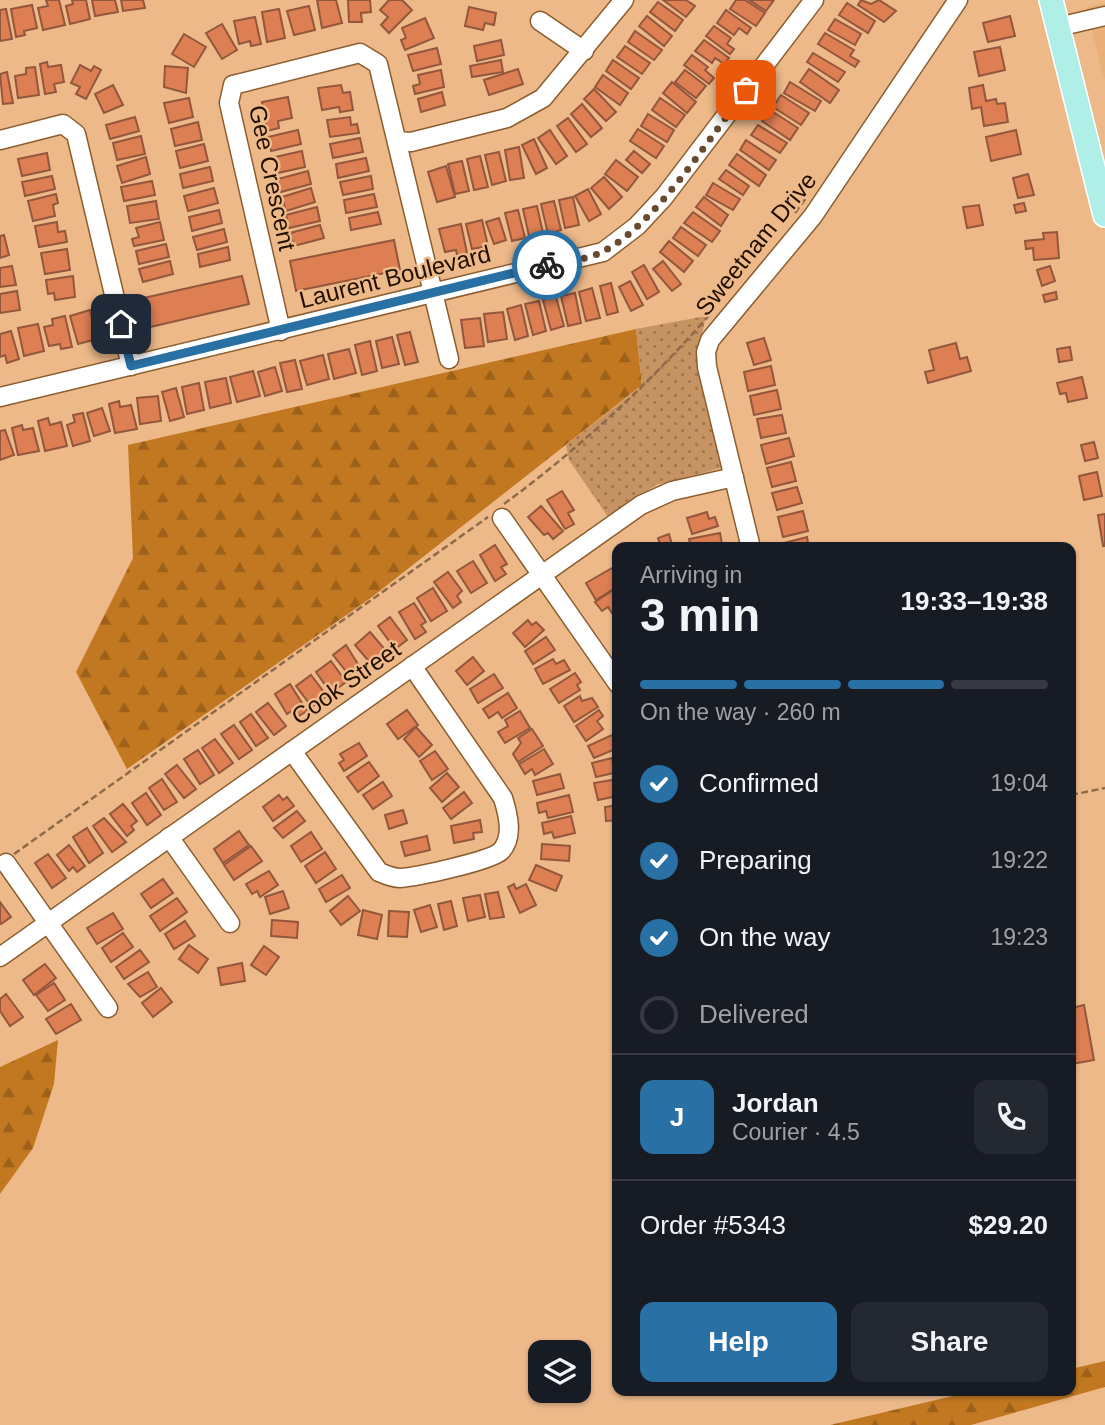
<!DOCTYPE html>
<html lang="en">
<head>
<meta charset="utf-8">
<style>
  :root { --surface:#171b24; --page:#242831; --text:#f1f3f6; --muted:#9ea1a6; --line:#363941; --accent:#2970a4 }
  body { margin:0; font-family:Helvetica,sans-serif; background:var(--page); color:var(--text); height:100vh; display:flex; flex-direction:column; font-size:26px; white-space:nowrap }
  * { box-sizing:border-box; margin:0 }
  p { font-size:23px; color:var(--muted) }
  .icon { flex:none; width:38px; height:38px; fill:none; stroke:currentColor; stroke-width:2; stroke-linecap:round; stroke-linejoin:round }
  .map { position:relative; flex:1; overflow:hidden }
  .sheet { position:absolute; left:612px; top:542px; width:464px; height:854px; display:flex; flex-direction:column; background:var(--surface); border-radius:14px; box-shadow:0 2px 5px #0004 }
  .sheet>* { flex:none }
  .tools { position:absolute; left:528px; top:1340px; display:grid; gap:14px }
  .tools a { display:grid; place-items:center; width:63px; height:63px; border-radius:14px; background:var(--surface); box-shadow:0 2px 5px #0004; font-size:35px }
  .pin { position:absolute; display:grid; place-items:center; width:60px; height:60px; color:#fff; margin:-30px; border-radius:14px; box-shadow:0 4px 10px #0006 }
  .courier { position:absolute; display:grid; place-items:center; width:70px; height:70px; margin:-35px; border:5px solid #2970a4; border-radius:50%; background:#fff; color:#222; box-shadow:0 2px 9px #0007 }
  .summary em { font-style:normal; font-weight:700 }
  .summary div { display:flex; flex-direction:column-reverse }
  .summary { display:flex; align-items:center; justify-content:space-between; height:119px; padding:0 28px }
  h1 { font-size:46px; font-weight:700; line-height:52px }
  .bar { display:grid; grid-template-columns:repeat(4,1fr); gap:10px 7px; align-content:center; height:84px; padding:0 28px }
  .bar i { height:9px; border-radius:5px; background:var(--line) }
  .bar .selected { background:var(--accent) }
  .bar p { grid-column:span 4 }
  .line { display:flex; align-items:center; gap:18px; padding:0 28px; border-top:2px solid var(--line) }
  .line div { flex:1 }
  .round { display:grid; place-items:center; flex:none; width:74px; height:74px; border-radius:14px; background:var(--page) }
  ol { padding:0 28px; list-style:none }
  li { display:flex; align-items:center; gap:21px; height:77px }
  li p { margin-inline-start:auto }
  li .icon { padding:7px; border-radius:50%; background:var(--accent); color:#fff; stroke-width:4 }
  li:last-child { color:var(--muted) }
  li i { width:38px; height:38px; border:4px solid var(--line); border-radius:50% }
  .primary-button { display:flex; gap:14px; margin-top:auto; padding:14px 28px }
  .primary-button a { flex:1; height:80px; border-radius:14px; background:var(--accent); color:#fff; font-size:28px; font-weight:700; line-height:80px; text-align:center }
  .primary-button a+a { background:var(--page); color:var(--text) }
  .map>svg:first-child { display:block }
</style>
</head>
<body>
<div class="map">
<svg width="1105" height="1425" viewBox="0 0 1105 1425">
  <defs>
    <pattern id="forest-firs" width="22" height="20" patternUnits="userSpaceOnUse" patternTransform="scale(1.75)"><rect width="22" height="20" fill="#c27820"/><path d="M5 1l3.5 6h-7zM16 11l3.5 6h-7z" fill="#9d611a"/></pattern>
    <pattern id="park-dots" width="8" height="8" patternUnits="userSpaceOnUse" patternTransform="scale(1.75)"><rect width="8" height="8" fill="#c69363"/><path d="M2 2h.1M6 6h.1" fill="none" stroke="#a0764f" stroke-width="1.8" stroke-linecap="round"/></pattern>
  </defs>
  <rect width="100%" height="100%" fill="#edb989"/>
  <polygon fill="#e8af79" points="1105,3 1105,81 1086,7"/>
  <g fill="url(#forest-firs)">
    <polygon points="636,329 642,385 372,597 127,769 76,672 133,558 128,445"/>
    <polygon points="58,1040 54,1084 33,1148 0,1194 0,1067"/>
    <polygon points="1105,1361 1105,1387 971,1425 830,1425 974,1391 1071,1391 1071,1369"/>
  </g>
  <polygon fill="url(#park-dots)" points="706,316 697,356 721,468 656,485 608,517 569,460 566,445 642,386 636,329"/>
  <g fill="#de7e53" stroke="#92573d" stroke-width="2">
    <polygon points="46,0 59,0 65,25 43,30 38,8 48,6"/>
    <polygon points="72,0 86,0 90,19 70,24 66,6 73,4"/>
    <polygon points="92,0 115,0 118,12 95,16"/>
    <polygon points="121,0 143,0 145,8 123,11"/>
    <polygon points="317,0 336,0 342,23 322,28"/>
    <polygon points="348,0 370,0 371,12 361,13 362,22 349,22"/>
    <polygon points="389,0 402,0 412,10 389,33 381,25 388,17 380,10"/>
    <polygon points="663,0 686,0 695,6 686,17"/>
    <polygon points="736,0 745,0 765,13 756,26 730,9"/>
    <polygon points="749,0 774,0 766,11"/>
    <polygon points="861,0 871,4 879,0 896,11 884,22 858,5"/>
    <polygon points="658,2 683,20 675,31 650,12"/>
    <polygon points="847,3 875,21 868,33 839,15"/>
    <polygon points="32,5 37,28 24,31 25,35 16,37 11,9"/>
    <polygon points="309,6 315,30 294,35 287,11"/>
    <polygon points="469,7 496,13 494,25 485,23 483,30 465,26"/>
    <polygon points="6,9 12,39 0,41 0,10"/>
    <polygon points="279,9 285,38 267,42 262,12"/>
    <polygon points="726,10 751,28 747,34 739,28 734,35 717,23"/>
    <polygon points="647,16 672,36 664,46 639,26"/>
    <polygon points="1010,16 1015,36 988,42 983,23"/>
    <polygon points="255,17 261,44 251,46 250,41 239,44 234,21"/>
    <polygon points="425,18 434,38 405,50 401,40 406,38 402,28"/>
    <polygon points="835,19 861,34 855,45 828,30"/>
    <polygon points="222,24 237,50 222,59 206,33"/>
    <polygon points="714,26 731,38 727,44 734,49 730,54 706,36"/>
    <polygon points="635,31 662,50 654,60 628,42"/>
    <polygon points="825,33 854,50 850,56 859,61 855,67 818,44"/>
    <polygon points="184,34 206,47 194,67 172,54"/>
    <polygon points="501,40 504,55 477,61 474,46"/>
    <polygon points="704,40 729,58 724,64 715,58 712,63 695,51"/>
    <polygon points="625,46 650,63 642,74 617,57"/>
    <polygon points="1000,47 1005,70 979,76 974,52"/>
    <polygon points="437,48 441,64 413,71 408,55"/>
    <polygon points="813,53 845,72 838,82 807,62"/>
    <polygon points="692,55 708,67 705,70 714,78 709,84 684,65"/>
    <polygon points="501,60 503,72 472,77 470,66"/>
    <polygon points="613,60 639,78 631,89 606,71"/>
    <polygon points="47,62 48,67 61,65 64,82 54,84 56,92 45,94 40,64"/>
    <polygon points="80,65 91,71 94,66 101,70 86,99 76,94 80,87 71,83"/>
    <polygon points="165,66 188,68 186,93 164,87"/>
    <polygon points="35,67 39,95 18,98 15,76 26,74 26,68"/>
    <polygon points="518,69 523,84 489,95 484,80"/>
    <polygon points="809,69 839,90 830,103 800,82"/>
    <polygon points="441,70 444,87 415,94 413,86 420,84 418,75"/>
    <polygon points="685,70 706,86 696,98 675,82"/>
    <polygon points="7,72 13,103 3,104 0,74"/>
    <polygon points="603,75 628,93 620,105 595,87"/>
    <polygon points="672,82 696,102 687,113 663,93"/>
    <polygon points="790,82 821,101 815,111 784,93"/>
    <polygon points="113,85 123,105 104,113 95,94"/>
    <polygon points="341,85 343,93 350,92 353,110 340,112 339,107 322,110 318,88"/>
    <polygon points="983,85 986,101 996,99 997,104 1005,103 1008,122 984,126 981,107 972,109 969,88"/>
    <polygon points="594,89 616,112 606,121 584,99"/>
    <polygon points="442,92 445,105 421,112 418,99"/>
    <polygon points="781,95 809,113 801,125 773,107"/>
    <polygon points="288,97 292,118 278,121 279,128 267,131 262,102"/>
    <polygon points="189,98 193,117 169,123 164,103"/>
    <polygon points="660,98 685,115 676,127 652,110"/>
    <polygon points="582,104 602,128 591,137 571,114"/>
    <polygon points="770,110 798,128 790,140 762,121"/>
    <polygon points="648,114 674,130 667,142 641,126"/>
    <polygon points="135,117 139,131 110,139 106,125"/>
    <polygon points="350,117 351,125 357,124 359,133 330,137 327,120"/>
    <polygon points="568,118 587,144 576,152 557,126"/>
    <polygon points="198,122 202,140 175,146 171,129"/>
    <polygon points="758,125 787,143 780,153 751,135"/>
    <polygon points="638,129 664,146 656,158 630,141"/>
    <polygon points="298,130 301,144 271,151 268,137"/>
    <polygon points="550,130 567,156 556,164 538,138"/>
    <polygon points="1016,130 1021,154 991,161 986,137"/>
    <polygon points="141,136 145,154 117,160 113,143"/>
    <polygon points="360,138 363,152 333,158 330,144"/>
    <polygon points="534,139 547,168 536,174 522,145"/>
    <polygon points="746,140 776,160 769,170 740,150"/>
    <polygon points="204,144 208,161 180,168 176,151"/>
    <polygon points="519,147 524,178 510,180 505,150"/>
    <polygon points="302,151 305,167 278,173 275,157"/>
    <polygon points="634,151 650,164 642,173 626,160"/>
    <polygon points="499,152 506,181 492,185 485,155"/>
    <polygon points="47,153 50,170 22,176 18,159"/>
    <polygon points="737,154 766,175 759,186 729,165"/>
    <polygon points="480,156 488,187 474,190 467,159"/>
    <polygon points="146,157 150,174 122,183 117,166"/>
    <polygon points="366,158 369,171 338,178 336,164"/>
    <polygon points="616,160 638,177 627,191 605,174"/>
    <polygon points="462,161 469,191 455,194 448,164"/>
    <polygon points="446,166 455,197 437,202 428,172"/>
    <polygon points="210,167 213,181 183,188 180,174"/>
    <polygon points="726,170 749,186 743,195 719,179"/>
    <polygon points="308,171 311,184 281,192 278,179"/>
    <polygon points="1028,174 1034,195 1018,198 1013,178"/>
    <polygon points="52,176 55,189 25,196 22,182"/>
    <polygon points="371,176 373,189 343,195 340,182"/>
    <polygon points="604,177 622,197 609,209 591,188"/>
    <polygon points="152,181 155,195 124,201 121,187"/>
    <polygon points="713,183 740,199 733,210 706,195"/>
    <polygon points="214,188 218,203 188,211 184,196"/>
    <polygon points="311,188 315,202 286,211 282,197"/>
    <polygon points="588,189 601,214 589,221 575,196"/>
    <polygon points="56,194 58,203 53,205 55,216 33,221 28,201"/>
    <polygon points="374,194 377,207 346,213 344,200"/>
    <polygon points="573,197 579,225 565,228 559,200"/>
    <polygon points="704,197 728,215 721,226 696,207"/>
    <polygon points="156,201 159,219 130,223 127,206"/>
    <polygon points="554,201 561,230 548,234 541,204"/>
    <polygon points="1024,203 1026,211 1016,213 1014,205"/>
    <polygon points="979,205 983,225 967,228 963,207"/>
    <polygon points="537,206 543,233 529,236 523,209"/>
    <polygon points="317,207 320,221 289,228 286,215"/>
    <polygon points="219,210 222,223 192,231 189,217"/>
    <polygon points="518,210 525,238 512,241 505,213"/>
    <polygon points="378,212 381,224 351,230 349,218"/>
    <polygon points="693,212 720,231 712,242 684,223"/>
    <polygon points="499,218 506,240 494,244 486,222"/>
    <polygon points="482,220 488,246 472,249 466,224"/>
    <polygon points="57,222 58,232 65,231 67,242 39,247 35,226"/>
    <polygon points="160,222 164,240 134,246 132,239 139,237 136,228"/>
    <polygon points="461,224 467,253 457,255 456,250 445,252 439,229"/>
    <polygon points="320,225 324,238 294,246 290,233"/>
    <polygon points="681,227 706,245 698,256 673,238"/>
    <polygon points="224,229 227,242 197,250 193,237"/>
    <polygon points="1057,232 1059,258 1034,260 1033,248 1026,249 1025,241 1044,239 1043,233"/>
    <polygon points="4,235 9,255 0,258 0,236"/>
    <polygon points="394,240 400,270 296,291 290,261"/>
    <polygon points="669,241 693,261 684,272 660,252"/>
    <polygon points="166,244 169,257 139,264 136,251"/>
    <polygon points="228,247 230,260 200,267 198,254"/>
    <polygon points="67,249 70,270 45,274 41,253"/>
    <polygon points="170,261 173,274 143,282 139,269"/>
    <polygon points="663,261 681,284 672,291 653,269"/>
    <polygon points="644,265 659,292 647,299 632,272"/>
    <polygon points="12,266 16,285 0,287 0,268"/>
    <polygon points="1050,266 1055,281 1042,286 1037,270"/>
    <polygon points="73,276 75,297 55,300 54,293 48,294 46,280"/>
    <polygon points="242,276 249,304 146,328 139,299"/>
    <polygon points="630,281 643,305 631,311 619,287"/>
    <polygon points="611,283 618,312 607,315 600,286"/>
    <polygon points="592,288 600,318 586,321 579,292"/>
    <polygon points="17,291 20,310 0,313 0,294"/>
    <polygon points="1056,292 1057,299 1045,302 1043,295"/>
    <polygon points="575,293 581,323 568,326 561,296"/>
    <polygon points="556,297 564,326 551,330 543,300"/>
    <polygon points="539,301 546,331 533,335 525,304"/>
    <polygon points="521,305 528,336 515,340 507,309"/>
    <polygon points="90,310 97,339 78,344 70,316"/>
    <polygon points="503,312 507,339 488,342 484,314"/>
    <polygon points="65,316 72,347 61,349 60,344 49,346 44,327 53,325 52,319"/>
    <polygon points="480,318 484,346 465,348 461,320"/>
    <polygon points="38,324 44,351 24,356 18,328"/>
    <polygon points="11,331 19,359 7,363 5,355 0,357 0,334"/>
    <polygon points="410,332 418,362 405,365 397,335"/>
    <polygon points="392,337 399,364 382,368 376,341"/>
    <polygon points="764,338 771,360 754,365 747,343"/>
    <polygon points="370,341 377,371 362,375 355,345"/>
    <polygon points="956,343 960,359 967,357 971,371 928,383 925,372 934,370 929,350"/>
    <polygon points="1070,347 1072,360 1059,362 1057,349"/>
    <polygon points="349,349 356,373 334,379 328,354"/>
    <polygon points="323,355 329,379 307,385 300,361"/>
    <polygon points="295,360 302,389 287,392 280,363"/>
    <polygon points="771,366 775,385 748,391 744,372"/>
    <polygon points="275,367 282,391 265,396 258,372"/>
    <polygon points="253,371 260,396 237,402 230,377"/>
    <polygon points="1082,377 1087,398 1068,402 1066,393 1060,394 1057,383"/>
    <polygon points="226,378 231,403 210,408 205,382"/>
    <polygon points="199,383 204,410 187,414 182,387"/>
    <polygon points="176,388 184,417 170,421 162,392"/>
    <polygon points="777,390 781,409 754,415 750,396"/>
    <polygon points="158,396 161,421 140,424 137,398"/>
    <polygon points="119,401 120,407 131,405 137,429 115,433 109,404"/>
    <polygon points="102,408 110,431 94,436 87,413"/>
    <polygon points="83,413 90,441 73,446 67,425 75,422 73,415"/>
    <polygon points="782,415 786,433 761,438 757,419"/>
    <polygon points="48,418 50,425 61,422 67,446 45,451 38,421"/>
    <polygon points="22,425 23,430 33,428 39,451 18,455 12,428"/>
    <polygon points="5,430 14,455 0,460 0,431"/>
    <polygon points="789,438 794,456 766,464 761,445"/>
    <polygon points="1094,442 1098,458 1085,461 1081,445"/>
    <polygon points="791,462 796,481 772,487 767,468"/>
    <polygon points="1097,472 1102,496 1084,500 1079,476"/>
    <polygon points="797,487 802,503 777,510 772,493"/>
    <polygon points="562,491 574,510 568,513 574,524 565,529 547,500"/>
    <polygon points="541,506 563,531 553,539 548,533 544,535 528,517"/>
    <polygon points="803,511 808,531 783,537 778,517"/>
    <polygon points="707,512 709,519 715,517 718,526 692,534 687,518"/>
    <polygon points="1105,514 1105,546 1103,546 1098,515"/>
    <polygon points="720,533 722,544 715,548 691,548 689,539"/>
    <polygon points="669,534 673,548 661,548 658,538"/>
    <polygon points="807,537 809,548 785,548 784,543"/>
    <polygon points="495,545 507,564 501,567 506,574 495,581 480,555"/>
    <polygon points="473,561 487,583 471,593 457,571"/>
    <polygon points="612,568 618,577 618,586 596,600 586,583"/>
    <polygon points="448,572 462,591 457,596 461,602 453,608 434,582"/>
    <polygon points="618,587 618,609 612,613 608,607 602,611 595,602"/>
    <polygon points="433,588 447,611 431,621 417,598"/>
    <polygon points="414,603 426,622 421,625 426,632 415,639 399,612"/>
    <polygon points="390,617 407,640 395,649 378,626"/>
    <polygon points="528,620 532,625 536,622 544,630 525,647 513,633"/>
    <polygon points="370,632 387,652 372,665 355,645"/>
    <polygon points="546,637 555,650 533,664 525,651"/>
    <polygon points="346,645 363,672 353,680 333,655"/>
    <polygon points="473,657 484,671 467,685 456,671"/>
    <polygon points="553,659 556,664 564,660 570,670 543,684 535,669"/>
    <polygon points="331,661 346,682 331,693 316,672"/>
    <polygon points="575,673 581,682 577,685 580,690 559,703 550,689"/>
    <polygon points="494,674 503,688 478,703 470,689"/>
    <polygon points="311,675 327,696 312,707 296,686"/>
    <polygon points="290,684 307,711 297,717 293,710 287,714 275,694"/>
    <polygon points="508,693 517,708 502,718 498,712 489,718 483,709"/>
    <polygon points="580,696 582,701 592,698 598,707 574,722 564,706"/>
    <polygon points="268,703 286,726 274,735 256,712"/>
    <polygon points="407,710 418,725 398,739 387,724"/>
    <polygon points="599,710 603,716 597,721 603,729 586,741 576,726"/>
    <polygon points="520,711 530,728 505,743 498,732 508,726 505,720"/>
    <polygon points="251,714 268,738 256,746 240,722"/>
    <polygon points="234,725 252,750 239,759 221,734"/>
    <polygon points="416,727 432,745 419,757 404,739"/>
    <polygon points="532,729 543,746 518,762 513,754 521,743 518,738"/>
    <polygon points="612,735 618,748 594,758 588,746"/>
    <polygon points="215,739 233,763 219,773 202,748"/>
    <polygon points="359,743 367,756 344,771 339,763 344,760 340,754"/>
    <polygon points="544,749 553,764 535,775 532,769 525,774 519,764"/>
    <polygon points="198,750 214,775 200,784 184,759"/>
    <polygon points="435,751 448,769 432,780 420,761"/>
    <polygon points="612,758 613,763 618,762 618,772 596,777 592,763"/>
    <polygon points="369,762 379,776 358,792 347,777"/>
    <polygon points="177,765 196,789 184,798 165,774"/>
    <polygon points="447,773 459,787 442,802 430,788"/>
    <polygon points="560,774 564,788 537,795 533,781"/>
    <polygon points="162,779 177,802 164,810 149,788"/>
    <polygon points="618,779 618,796 598,800 594,783"/>
    <polygon points="383,782 392,796 373,809 363,795"/>
    <polygon points="464,792 472,803 451,819 443,808"/>
    <polygon points="146,793 161,815 147,825 132,803"/>
    <polygon points="279,795 283,800 287,797 294,806 273,821 263,807"/>
    <polygon points="569,795 573,812 548,818 546,811 539,813 537,803"/>
    <polygon points="123,804 137,821 131,826 134,830 127,836 110,814"/>
    <polygon points="618,805 618,820 606,821 605,807"/>
    <polygon points="403,810 407,823 389,829 385,815"/>
    <polygon points="297,811 305,821 283,838 274,828"/>
    <polygon points="571,816 575,833 554,838 552,832 544,834 542,823"/>
    <polygon points="104,818 126,842 112,852 93,826"/>
    <polygon points="480,820 482,832 473,833 474,839 454,843 451,826"/>
    <polygon points="87,828 103,853 89,863 73,837"/>
    <polygon points="239,831 249,845 223,863 214,849"/>
    <polygon points="311,832 322,849 301,862 291,846"/>
    <polygon points="427,836 430,850 405,856 401,842"/>
    <polygon points="542,844 570,846 569,861 541,859"/>
    <polygon points="69,845 85,866 77,872 73,867 69,871 57,855"/>
    <polygon points="251,846 262,861 234,880 224,865"/>
    <polygon points="325,852 336,869 316,883 305,866"/>
    <polygon points="48,854 66,878 52,888 35,863"/>
    <polygon points="536,865 562,876 556,891 529,880"/>
    <polygon points="269,871 278,885 260,897 257,891 252,894 246,884"/>
    <polygon points="342,875 350,888 326,902 319,889"/>
    <polygon points="163,879 173,893 151,908 141,894"/>
    <polygon points="514,884 516,889 526,884 536,905 520,913 508,887"/>
    <polygon points="283,891 289,908 270,914 265,897"/>
    <polygon points="498,892 504,917 490,919 485,894"/>
    <polygon points="480,895 485,917 468,921 463,898"/>
    <polygon points="348,896 360,911 341,925 330,911"/>
    <polygon points="177,898 187,912 160,931 150,916"/>
    <polygon points="451,901 457,926 444,930 438,904"/>
    <polygon points="0,902 11,917 1,924 0,922"/>
    <polygon points="430,905 437,927 421,932 414,910"/>
    <polygon points="363,910 382,915 377,939 358,935"/>
    <polygon points="389,911 409,912 407,937 388,936"/>
    <polygon points="113,913 123,929 97,944 87,928"/>
    <polygon points="272,920 298,922 297,938 271,936"/>
    <polygon points="185,921 195,936 174,949 165,934"/>
    <polygon points="123,933 133,947 111,962 102,948"/>
    <polygon points="189,945 208,959 198,973 179,959"/>
    <polygon points="264,946 279,957 266,975 251,965"/>
    <polygon points="140,950 149,962 124,979 116,967"/>
    <polygon points="242,963 245,981 221,985 218,968"/>
    <polygon points="45,964 56,978 34,995 23,980"/>
    <polygon points="148,972 157,987 140,997 128,984"/>
    <polygon points="54,983 65,1000 48,1011 36,995"/>
    <polygon points="161,988 172,1002 153,1017 142,1003"/>
    <polygon points="6,994 23,1017 10,1026 0,1011 0,999"/>
    <polygon points="71,1004 81,1020 56,1034 46,1019"/>
    <polygon points="1084,1005 1094,1060 1072,1064 1071,1008"/>
  </g>
  <g fill="none" stroke-linecap="round" stroke-linejoin="round">
    <g stroke="#8c5e2f" stroke-width="21">
      <g id="minor">
        <polyline points="540,21 584,51"/>
        <polyline points="1058,27 1105,16"/>
        <polyline points="0,140 63,124 76,134 131,366"/>
        <polyline points="397,141 411,142 507,118 543,98 624,0"/>
        <polyline points="281,331 229,103 233,85 360,53 378,64 449,359"/>
        <polyline points="0,397 603,252 637,226 664,197 814,0"/>
        <polyline points="502,518 618,684"/>
        <polyline points="751,548 707,367 706,352 710,340 813,216 958,0"/>
        <path d="M292,751L379,872C386,875 393,878 400,878C416,877 491,861 501,851C514,837 508,814 503,798L412,666"/>
        <polyline points="169,837 230,923"/>
        <polyline points="6,863 108,1008"/>
        <polyline points="0,957 641,505 672,491 734,477"/>
      </g>
    </g>
    <g stroke="#fff" stroke-width="26">
      <polyline id="major" points="1051,0 1105,215"/>
    </g>
    <g stroke="#8e6a49" stroke-width="2.5" stroke-dasharray="7 3.5" stroke-linecap="butt">
      <polyline points="795,213 806,198"/>
      <path d="M504,504C580,448 650,383 712,312"/>
      <polyline points="1071,795 1105,788"/>
      <polyline points="14,854 488,517"/>
    </g>
    <use href="#minor" stroke="#fff" stroke-width="18"/>
    <use href="#major" stroke="#b0efe7" stroke-width="23"/>
  </g>
  <g fill="none" stroke-linecap="round" stroke-linejoin="round">
    <path stroke="#684a30" stroke-width="7" stroke-dasharray="0 12.6" d="M547,265C564,261 588,260 604,251C656,224 710,137 746,90"/>
    <polyline stroke="#2970a4" stroke-width="9" points="121,324 131,366 547,265"/>
  </g>
  <g text-anchor="middle" stroke-width="5" stroke-linejoin="round" paint-order="stroke">
    <g font-size="24" fill="#210f00" stroke="#edb989">
      <text transform="translate(272 178) rotate(78)" y="8">Gee Crescent</text>
      <text transform="translate(756 244) rotate(-51)" y="8">Sweetnam Drive</text>
      <text transform="translate(395 277) rotate(-14)" y="8">Laurent Boulevard</text>
      <text transform="translate(346 683) rotate(-35)" y="8">Cook Street</text>
    </g>
  </g>
</svg>
<div class="tools">
<a><svg class="icon" aria-label="layers" viewBox="0 0 24 24"><path d="M12 4l9 5-9 5-9-5zM3 14l9 5 9-5"/></svg></a>
</div>
<div class="pin" style="left:746px;top:90px;background:#ea580c"><svg class="icon" aria-label="bag" viewBox="0 0 24 24"><path d="M5 8h14l-1 12H6zM9 8a3 3 0 0 1 6 0"/></svg></div>
<div class="pin" style="left:121px;top:324px;background:#1f2937"><svg class="icon" aria-label="home" viewBox="0 0 24 24"><path d="M3 11l9-7 9 7M6 9v11h12V9"/></svg></div>
<div class="courier" style="left:547px;top:265px"><svg class="icon" aria-label="bike" viewBox="0 0 24 24"><circle cx="6" cy="16" r="4"/><circle cx="18" cy="16" r="4"/><path d="M6 16l4-8h5l3 8M10 8l3 8H6M13 5h3"/></svg></div>
<section class="sheet">
<div class="summary"><div><h1>3 min</h1><p>Arriving in</p></div><em>19:33–19:38</em></div>
<div class="bar"><i class="selected"></i><i class="selected"></i><i class="selected"></i><i></i><p>On the way · 260 m</p></div>
<ol>
<li><svg class="icon" aria-label="check" viewBox="0 0 24 24"><path d="M5 12l5 5 9-10"/></svg>Confirmed<p>19:04</p></li>
<li><svg class="icon" aria-label="check" viewBox="0 0 24 24"><path d="M5 12l5 5 9-10"/></svg>Preparing<p>19:22</p></li>
<li><svg class="icon" aria-label="check" viewBox="0 0 24 24"><path d="M5 12l5 5 9-10"/></svg>On the way<p>19:23</p></li>
<li><i></i>Delivered</li>
</ol>
<div class="line" style="height:126px"><b class="round" style="background:var(--accent);color:#fff">J</b><div><b>Jordan</b><p>Courier · 4.5</p></div><a class="round"><svg class="icon" aria-label="phone" viewBox="0 0 24 24"><path d="M5 4h4l2 5-3 2q2 4 5 5l2-3 5 2v4C11 20 4 13 5 4z"/></svg></a></div>
<div class="line" style="height:91px"><div>Order #5343</div><b>$29.20</b></div>
<div class="primary-button"><a>Help</a><a>Share</a></div>
</section>
</div>
</body>
</html>
